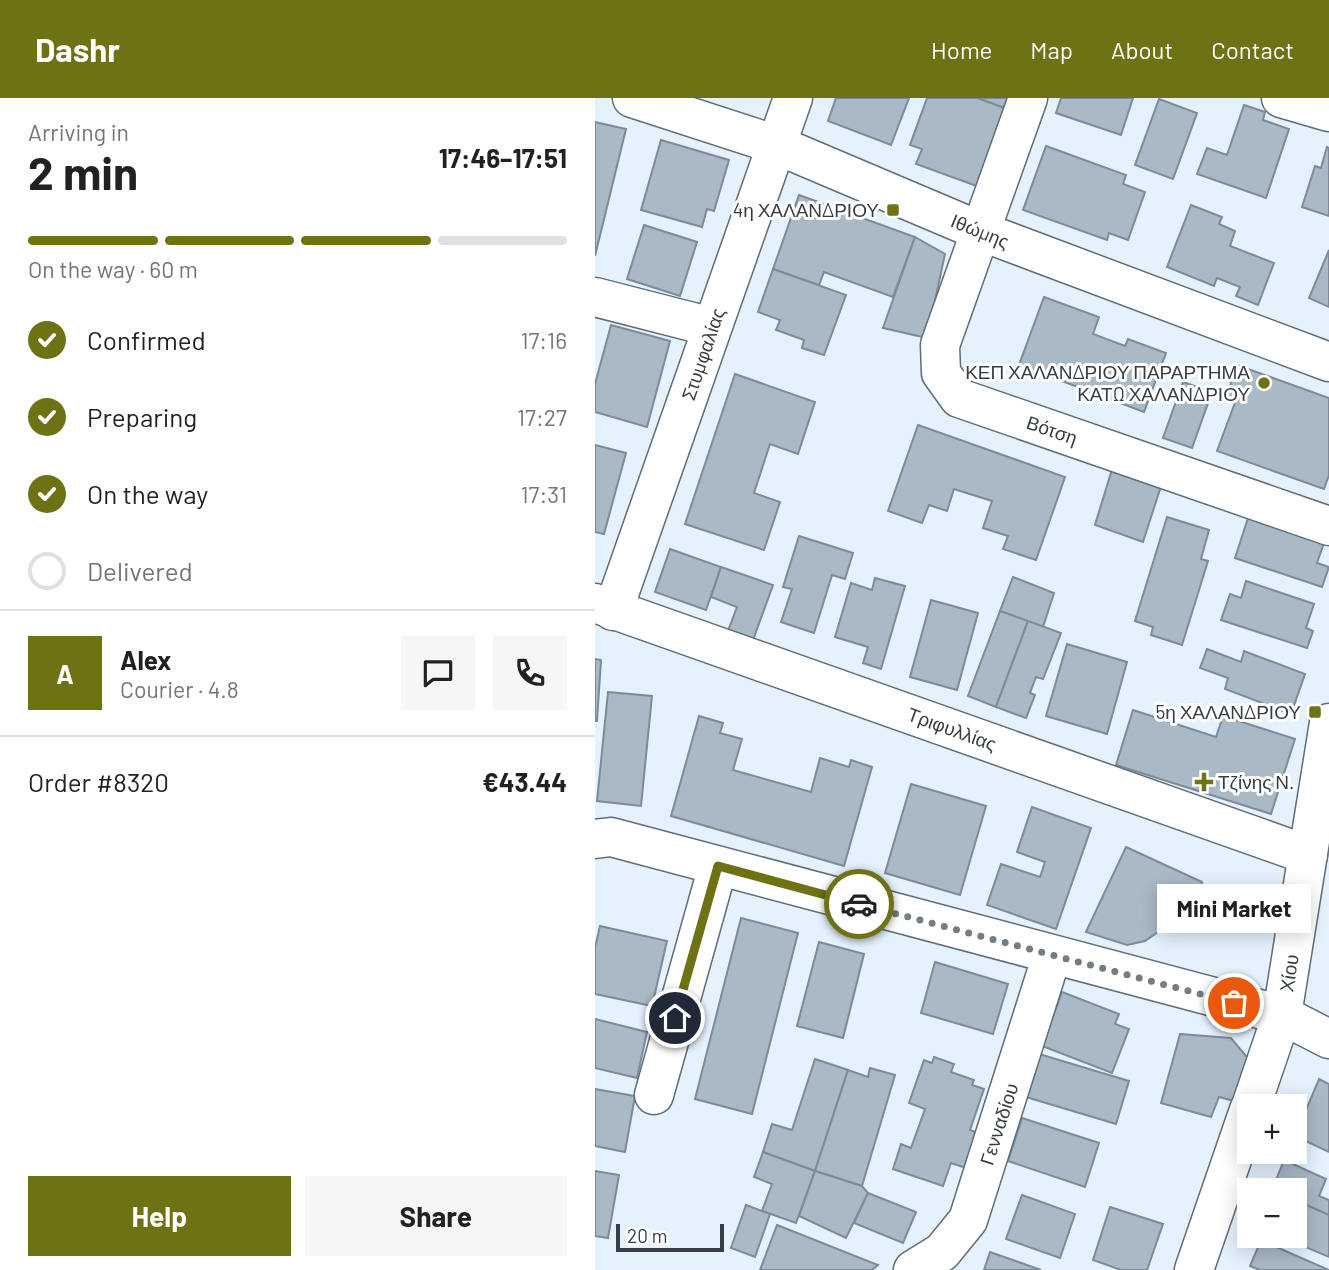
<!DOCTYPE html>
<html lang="en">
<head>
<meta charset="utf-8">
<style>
  :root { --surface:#fff; --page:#f6f6f6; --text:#202124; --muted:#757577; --line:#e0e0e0; --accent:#6f7115 }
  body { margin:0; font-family:Barlow,sans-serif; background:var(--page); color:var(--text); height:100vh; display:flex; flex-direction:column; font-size:26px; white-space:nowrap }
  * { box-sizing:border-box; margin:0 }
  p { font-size:23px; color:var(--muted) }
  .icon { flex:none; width:38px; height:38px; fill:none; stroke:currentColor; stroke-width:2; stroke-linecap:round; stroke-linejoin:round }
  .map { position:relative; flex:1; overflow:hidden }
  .panel { display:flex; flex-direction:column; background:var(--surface); width:595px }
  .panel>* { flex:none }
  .controls { position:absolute; left:642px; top:996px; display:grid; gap:14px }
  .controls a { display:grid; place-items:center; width:70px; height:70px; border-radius:0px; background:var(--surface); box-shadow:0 4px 18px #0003; font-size:35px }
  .scale { position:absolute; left:21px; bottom:18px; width:108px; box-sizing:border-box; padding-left:7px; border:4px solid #373e43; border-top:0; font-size:19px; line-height:24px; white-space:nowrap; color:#373e43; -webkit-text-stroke:5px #fff; paint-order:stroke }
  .pin { position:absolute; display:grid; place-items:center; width:60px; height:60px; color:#fff; margin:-30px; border:4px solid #fff; border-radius:50%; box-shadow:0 2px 7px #0007 }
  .courier { position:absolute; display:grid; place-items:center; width:70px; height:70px; margin:-35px; border:5px solid #6f7115; border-radius:50%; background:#fff; color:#222; box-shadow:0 2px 9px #0007 }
  .bubble { position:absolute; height:49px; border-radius:0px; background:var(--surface); box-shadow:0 4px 18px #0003; font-size:23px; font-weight:700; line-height:49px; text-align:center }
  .overview em { font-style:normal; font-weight:700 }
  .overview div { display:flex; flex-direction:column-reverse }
  .overview { display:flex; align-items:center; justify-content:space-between; height:119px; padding:0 28px }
  h1 { font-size:46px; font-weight:700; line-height:52px }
  .bar { display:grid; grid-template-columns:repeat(4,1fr); gap:10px 7px; align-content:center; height:84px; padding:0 28px }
  .bar i { height:9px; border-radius:5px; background:var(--line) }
  .bar .on { background:var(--accent) }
  .bar p { grid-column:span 4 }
  .line { display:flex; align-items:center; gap:18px; padding:0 28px; border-top:2px solid var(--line) }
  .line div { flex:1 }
  .round { display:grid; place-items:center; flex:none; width:74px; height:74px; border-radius:0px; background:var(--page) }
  ol { padding:0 28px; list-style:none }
  li { display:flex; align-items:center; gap:21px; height:77px }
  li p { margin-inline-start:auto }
  li .icon { padding:7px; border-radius:50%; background:var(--accent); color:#fff; stroke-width:4 }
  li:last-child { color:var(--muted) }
  li i { width:38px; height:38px; border:4px solid var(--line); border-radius:50% }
  .button { display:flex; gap:14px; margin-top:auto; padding:14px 28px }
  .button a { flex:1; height:80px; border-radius:0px; background:var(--accent); color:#fff; font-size:28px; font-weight:700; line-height:80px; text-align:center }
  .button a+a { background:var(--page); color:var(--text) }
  header { display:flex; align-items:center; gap:42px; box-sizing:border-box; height:98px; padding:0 35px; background:var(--accent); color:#fff }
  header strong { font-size:33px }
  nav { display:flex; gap:38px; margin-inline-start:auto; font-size:24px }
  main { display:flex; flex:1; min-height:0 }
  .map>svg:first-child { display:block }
</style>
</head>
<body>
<header>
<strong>Dashr</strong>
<nav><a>Home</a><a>Map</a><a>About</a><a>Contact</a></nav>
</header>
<main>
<section class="panel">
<div class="overview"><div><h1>2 min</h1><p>Arriving in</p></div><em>17:46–17:51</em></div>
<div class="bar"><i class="on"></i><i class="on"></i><i class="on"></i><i></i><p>On the way · 60 m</p></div>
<ol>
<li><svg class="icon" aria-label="check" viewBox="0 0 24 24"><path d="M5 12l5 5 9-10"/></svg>Confirmed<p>17:16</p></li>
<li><svg class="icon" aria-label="check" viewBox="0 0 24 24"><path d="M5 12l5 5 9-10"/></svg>Preparing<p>17:27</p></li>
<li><svg class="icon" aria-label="check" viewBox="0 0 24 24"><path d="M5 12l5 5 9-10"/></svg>On the way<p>17:31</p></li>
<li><i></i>Delivered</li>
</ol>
<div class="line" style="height:126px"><b class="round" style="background:var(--accent);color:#fff">A</b><div><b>Alex</b><p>Courier · 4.8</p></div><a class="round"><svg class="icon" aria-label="chat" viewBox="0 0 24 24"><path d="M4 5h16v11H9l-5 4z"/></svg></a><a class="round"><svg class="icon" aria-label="phone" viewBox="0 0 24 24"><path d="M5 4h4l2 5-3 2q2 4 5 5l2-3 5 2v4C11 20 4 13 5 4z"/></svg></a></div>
<div class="line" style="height:91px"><div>Order #8320</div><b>€43.44</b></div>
<div class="button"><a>Help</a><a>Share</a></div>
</section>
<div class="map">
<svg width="734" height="1172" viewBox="0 0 734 1172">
  <rect width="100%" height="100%" fill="#e5f2fd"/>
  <g fill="#a9b9c6" stroke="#7d8b98" stroke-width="2">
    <polygon points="241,0 314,0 296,47 233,23"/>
    <polygon points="332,0 383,0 415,12 387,90 321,66 327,51 315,47"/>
    <polygon points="383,0 419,0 415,12"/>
    <polygon points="466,0 538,0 526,37 461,15"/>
    <polygon points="564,1 602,15 578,81 540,67"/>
    <polygon points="649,7 670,14 668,22 694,31 671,100 602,76 612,50 632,57"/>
    <polygon points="0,24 31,31 0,158"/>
    <polygon points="66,42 134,62 119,113 112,111 107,129 46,112"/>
    <polygon points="451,48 531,77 528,86 550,94 533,142 514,135 512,142 428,112"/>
    <polygon points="732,49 734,50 734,118 707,109 720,68 726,70"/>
    <polygon points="204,97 320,139 298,199 229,174 224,187 178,171"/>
    <polygon points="596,107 627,119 624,126 640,133 635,148 679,165 663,207 641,198 645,189 622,180 619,188 572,169"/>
    <polygon points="49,127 102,144 85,198 32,181"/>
    <polygon points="320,139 350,156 332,240 288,230"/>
    <polygon points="734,152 734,209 714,200"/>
    <polygon points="178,171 251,197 229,257 207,250 209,242 181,232 185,222 163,214"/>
    <polygon points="449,199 504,219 498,236 530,248 533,241 571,255 549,314 424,267"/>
    <polygon points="16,227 75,243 52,329 0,314 0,286"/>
    <polygon points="642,267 734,300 734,377 729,391 622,353 641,302 631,299"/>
    <polygon points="140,276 220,304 203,356 175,346 159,395 185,404 169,452 90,426"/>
    <polygon points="588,284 617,294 597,350 568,340"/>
    <polygon points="323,327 470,379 441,462 408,451 413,438 388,430 397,403 359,391 352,413 334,407 327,425 293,413"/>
    <polygon points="0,347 31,355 9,436 0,434"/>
    <polygon points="518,368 567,385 548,444 500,427"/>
    <polygon points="572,419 614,432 606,461 613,463 587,547 556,537 558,529 540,523"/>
    <polygon points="653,420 729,445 722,465 734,469 727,489 640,460"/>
    <polygon points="204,438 258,455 250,481 237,477 219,535 186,524 197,491 188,489"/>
    <polygon points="75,451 126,469 111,512 60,494"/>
    <polygon points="126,469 178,487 158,542 133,533 142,509 116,499"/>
    <polygon points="418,479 459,495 448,529 405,513"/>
    <polygon points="280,480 310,488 286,571 268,565 273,549 240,539 256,485 277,492"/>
    <polygon points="651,483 719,506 711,530 718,533 712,550 626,522 635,496 646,500"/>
    <polygon points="336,502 383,515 362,592 315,579"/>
    <polygon points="405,513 433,523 401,609 373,598"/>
    <polygon points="433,523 466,535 448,581 441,579 435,595 440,597 431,620 401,609"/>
    <polygon points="472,546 532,564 512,636 451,618"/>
    <polygon points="612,551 646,564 649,553 710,576 696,616 630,591 633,580 605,570"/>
    <polygon points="0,561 6,562 2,623 0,623"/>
    <polygon points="13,594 57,598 46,708 2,703"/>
    <polygon points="538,612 621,639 628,618 700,641 676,716 521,667"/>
    <polygon points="104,618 128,625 125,635 147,641 138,672 216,694 225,660 254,669 256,662 277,669 249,768 76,718"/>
    <polygon points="316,686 391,708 365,797 290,775"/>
    <polygon points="437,709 496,730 461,831 392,807 406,766 445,779 450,764 422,754"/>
    <polygon points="531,749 607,784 609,802 550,843 532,847 491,834"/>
    <polygon points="146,820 203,835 157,1016 100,1001"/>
    <polygon points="5,828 72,843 57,908 0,896 0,850"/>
    <polygon points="224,844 269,856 248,940 202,928"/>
    <polygon points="340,864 413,886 398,936 326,915"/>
    <polygon points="467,894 524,916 520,926 534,931 517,975 447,948"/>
    <polygon points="0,921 52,934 42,980 0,970"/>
    <polygon points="585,936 636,940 656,964 643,1004 624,999 616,1019 566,1005"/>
    <polygon points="444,956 534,983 521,1026 431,999"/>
    <polygon points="339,959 359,966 356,974 379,982 377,987 389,991 375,1032 383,1035 371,1070 356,1065 348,1088 298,1071 306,1046 316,1050 330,1011 314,1005 329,962 337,965"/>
    <polygon points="220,961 253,972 220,1073 168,1054 177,1026 197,1032"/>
    <polygon points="275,970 300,977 267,1088 220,1073 253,972 273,979"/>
    <polygon points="724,981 734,986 734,1054 700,1038"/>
    <polygon points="0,991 40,998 30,1054 0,1048"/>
    <polygon points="427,1020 504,1045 490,1089 413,1063"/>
    <polygon points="168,1054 220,1073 201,1125 167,1113 177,1086 159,1079"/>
    <polygon points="689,1062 731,1081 724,1098 734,1102 734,1117 700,1102 700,1092 677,1092"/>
    <polygon points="0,1073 24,1077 13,1140 0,1138"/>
    <polygon points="220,1073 267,1088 273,1095 251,1140 204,1118"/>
    <polygon points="273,1095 321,1114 308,1145 259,1125"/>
    <polygon points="427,1097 480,1116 465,1160 411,1141"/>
    <polygon points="700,1102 734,1117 734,1159 685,1138 700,1138"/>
    <polygon points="151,1107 175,1116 160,1159 136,1150"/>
    <polygon points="515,1109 568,1126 552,1172 526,1172 498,1162"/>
    <polygon points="182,1127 283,1167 277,1172 165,1172"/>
    <polygon points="666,1142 695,1155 734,1172 665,1172 655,1168"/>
    <polygon points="395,1154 446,1172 389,1172"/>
  </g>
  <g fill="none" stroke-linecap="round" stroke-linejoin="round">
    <g stroke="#5f6d79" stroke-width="41">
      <g id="minor">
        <polyline points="37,0 182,47 385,133 734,264"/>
        <polyline points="433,0 345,247 346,275 364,300 734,428"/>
        <polyline points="686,0 734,14"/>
        <polyline points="0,199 117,229"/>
        <polyline points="0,505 713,757"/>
        <polyline points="18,513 198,0"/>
        <polyline points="0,741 16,739 687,917 734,941"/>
        <polyline points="59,997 123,768"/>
        <polyline points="656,1008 687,917 734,625"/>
        <polyline points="318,1172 347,1154 373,1122 457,857"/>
        <polyline points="599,1172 654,1012"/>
      </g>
    </g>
    <use href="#minor" stroke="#fff" stroke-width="38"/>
  </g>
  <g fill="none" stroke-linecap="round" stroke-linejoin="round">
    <polyline stroke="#747d84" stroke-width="7" stroke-dasharray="0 12.6" points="264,806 639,905"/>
    <polyline stroke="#6f7115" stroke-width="9" points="80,920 123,768 264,806"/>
  </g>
  <g fill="#6f7115" stroke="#fff" stroke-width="2.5">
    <rect x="291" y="105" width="14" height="14" rx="3.5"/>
    <circle cx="669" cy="285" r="7"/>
    <rect x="713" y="607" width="14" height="14" rx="3.5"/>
    <path d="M605.5 673.5h7v7h7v7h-7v7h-7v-7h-7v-7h7z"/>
  </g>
  <g text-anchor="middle" stroke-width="6" stroke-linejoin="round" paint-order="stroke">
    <g font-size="19" fill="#373e43" stroke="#fff" text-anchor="end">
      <text x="284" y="119">4η ΧΑΛΑΝΔΡΙΟΥ</text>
      <text x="655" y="281">ΚΕΠ ΧΑΛΑΝΔΡΙΟΥ ΠΑΡΑΡΤΗΜΑ<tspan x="655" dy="22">ΚΑΤΩ ΧΑΛΑΝΔΡΙΟΥ</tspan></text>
      <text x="706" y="621">5η ΧΑΛΑΝΔΡΙΟΥ</text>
      <text x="623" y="691" text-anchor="start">Τζίνης Ν.</text>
    </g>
    <g font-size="19" fill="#373e43" stroke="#fff">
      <text transform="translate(385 133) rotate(22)" y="7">Ιθώμης</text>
      <text transform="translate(108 256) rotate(-71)" y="7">Στυμφαλίας</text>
      <text transform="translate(457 332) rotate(19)" y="7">Βότση</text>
      <text transform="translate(357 631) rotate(20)" y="7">Τριφυλλίας</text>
      <text transform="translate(694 875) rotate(-81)" y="7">Χίου</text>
      <text transform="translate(404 1026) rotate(-72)" y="7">Γενναδίου</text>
    </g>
  </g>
</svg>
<div class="controls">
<a>+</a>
<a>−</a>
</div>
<div class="scale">20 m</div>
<div class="pin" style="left:639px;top:905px;background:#ea580c"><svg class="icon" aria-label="bag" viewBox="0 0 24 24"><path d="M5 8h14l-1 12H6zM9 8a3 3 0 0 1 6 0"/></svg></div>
<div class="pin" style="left:80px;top:920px;background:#1f2937"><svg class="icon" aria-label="home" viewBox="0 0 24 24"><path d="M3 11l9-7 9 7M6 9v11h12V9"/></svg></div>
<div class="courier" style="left:264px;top:806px"><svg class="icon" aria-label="car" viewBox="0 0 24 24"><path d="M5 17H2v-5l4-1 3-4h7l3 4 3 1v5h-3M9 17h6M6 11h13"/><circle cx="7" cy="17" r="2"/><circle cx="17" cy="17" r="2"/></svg></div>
<div class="bubble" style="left:562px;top:786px;width:154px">Mini Market</div>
</div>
</main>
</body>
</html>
